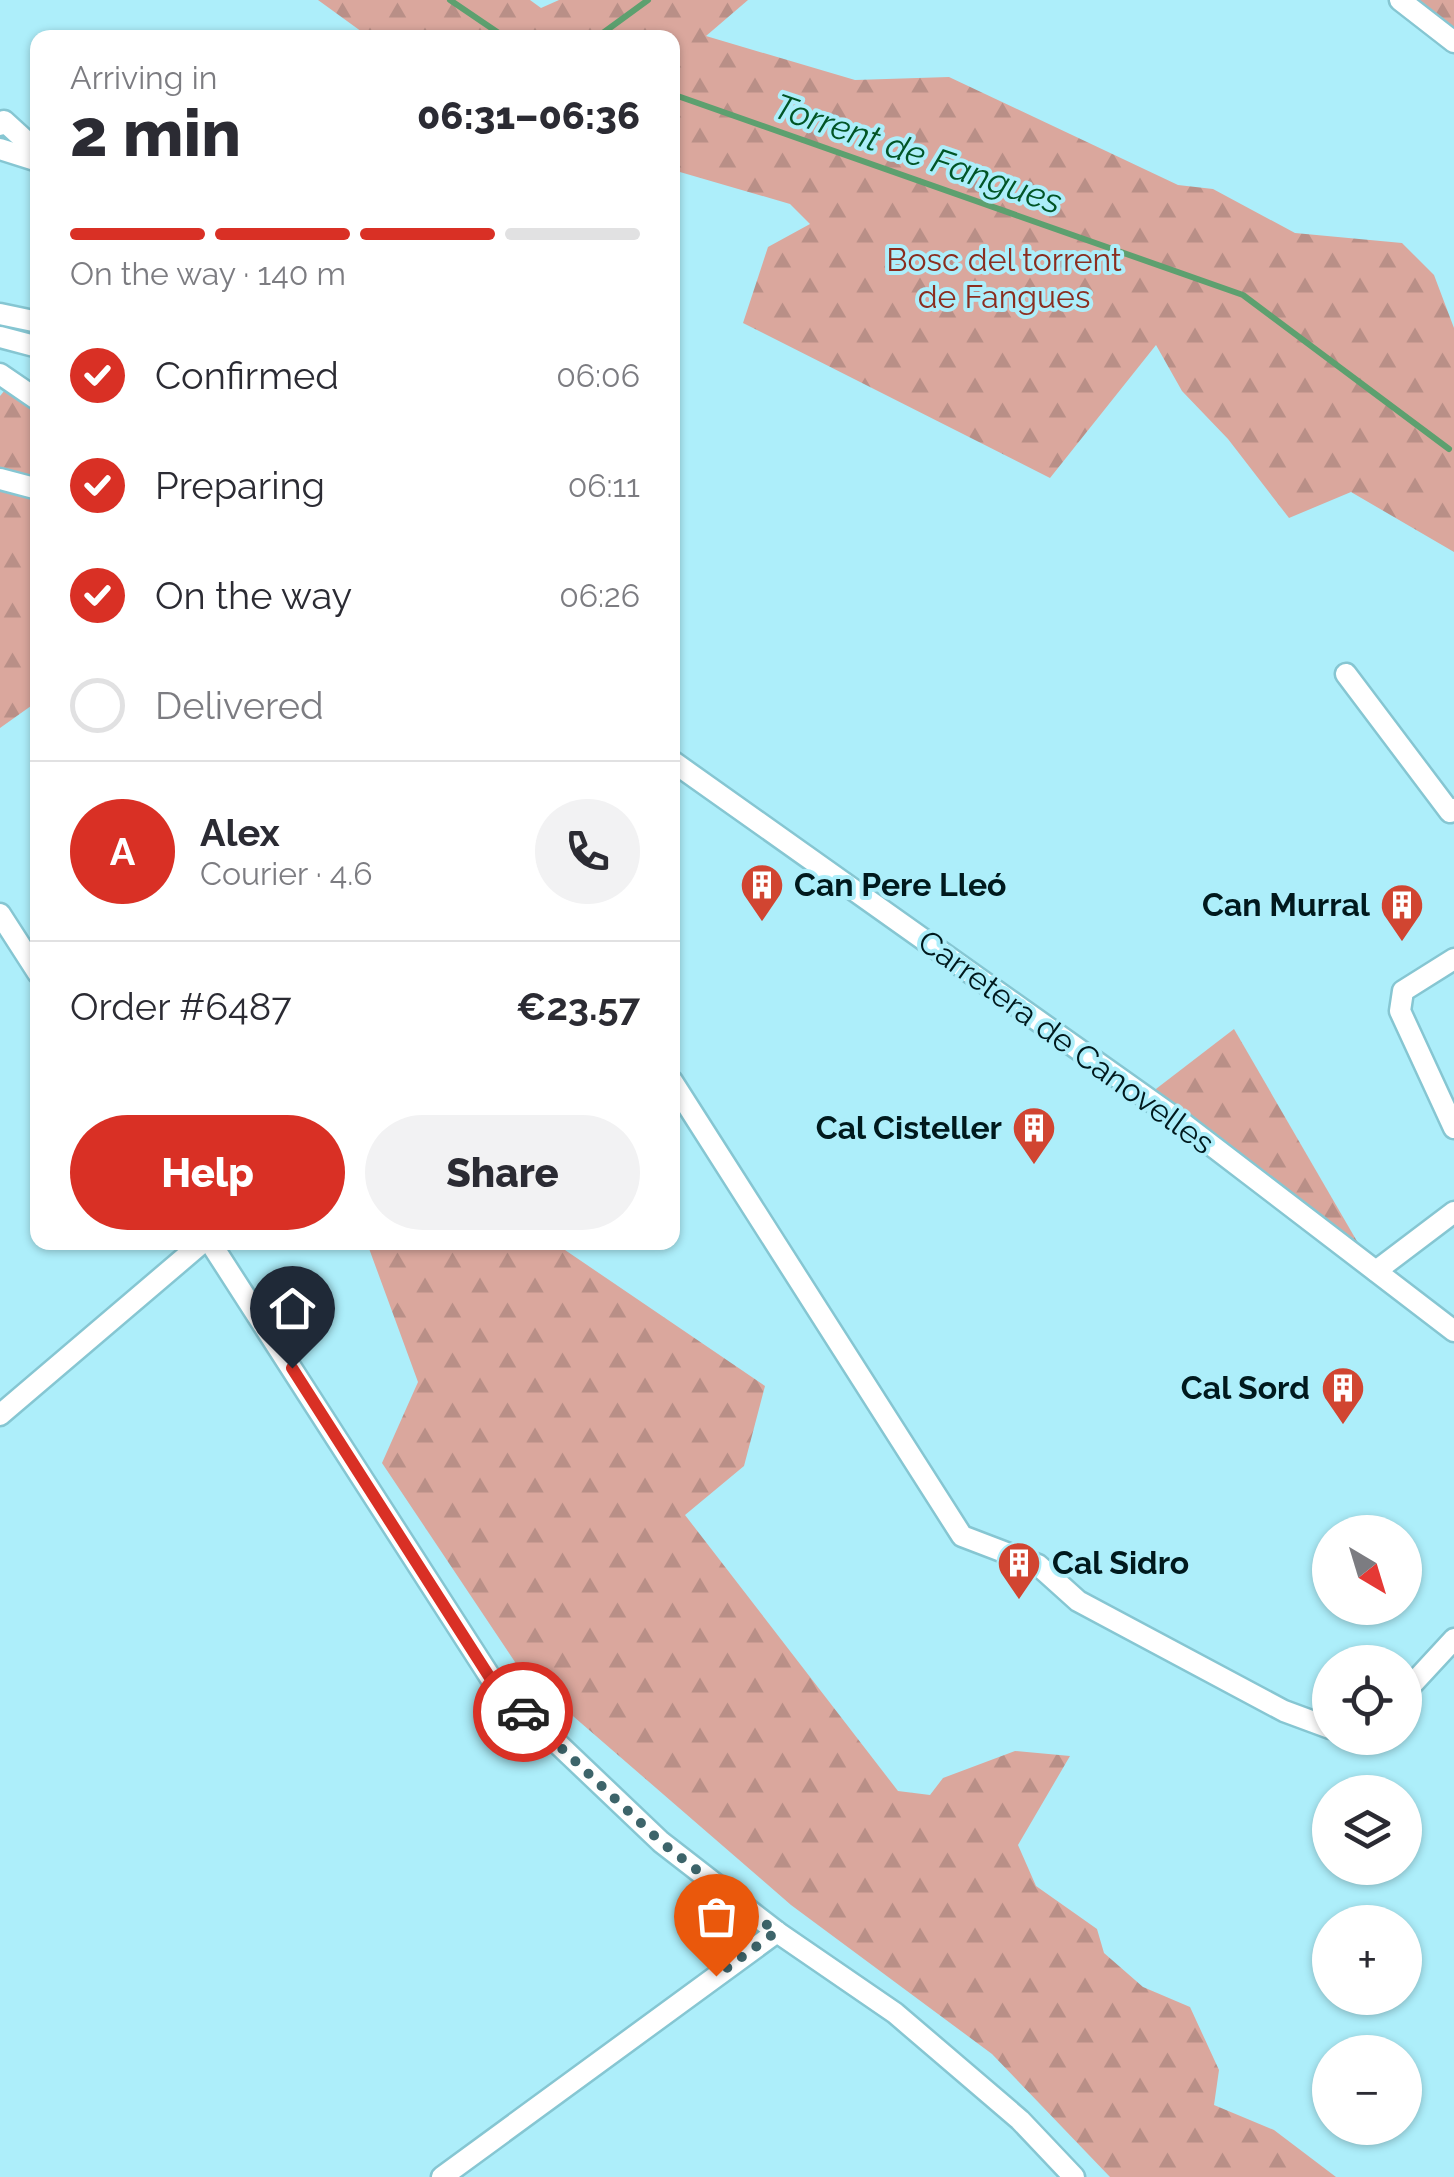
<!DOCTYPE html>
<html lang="en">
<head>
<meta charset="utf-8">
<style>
  :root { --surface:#fff; --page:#f2f2f3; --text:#2b2b33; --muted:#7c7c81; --line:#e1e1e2; --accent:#d93025 }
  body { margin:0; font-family:Raleway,sans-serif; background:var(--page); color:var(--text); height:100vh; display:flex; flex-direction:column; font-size:38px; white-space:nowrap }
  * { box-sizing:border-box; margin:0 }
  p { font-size:32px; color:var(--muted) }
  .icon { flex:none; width:55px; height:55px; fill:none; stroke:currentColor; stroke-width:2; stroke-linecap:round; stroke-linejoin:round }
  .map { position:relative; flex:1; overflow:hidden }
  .side { position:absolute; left:30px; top:30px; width:650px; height:1220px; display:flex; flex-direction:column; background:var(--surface); border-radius:20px; box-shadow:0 2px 8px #0004 }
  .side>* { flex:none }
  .needle { width:65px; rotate:142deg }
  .controls { position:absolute; left:1312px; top:1515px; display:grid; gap:20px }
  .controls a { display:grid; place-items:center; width:110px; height:110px; border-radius:50%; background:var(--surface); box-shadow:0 2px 8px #0004; font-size:50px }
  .pin { position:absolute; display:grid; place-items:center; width:85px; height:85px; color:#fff; margin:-102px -42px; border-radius:50% 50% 50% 0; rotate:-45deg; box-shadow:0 0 10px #0007 }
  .pin .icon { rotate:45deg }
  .courier { position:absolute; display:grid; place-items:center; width:100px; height:100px; margin:-50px; border:8px solid #d93025; border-radius:50%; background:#fff; color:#222; box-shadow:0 2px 12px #0007 }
  .overview em { font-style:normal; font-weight:800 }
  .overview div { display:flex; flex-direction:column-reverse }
  .overview { display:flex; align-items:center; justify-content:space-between; height:170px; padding:0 40px }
  h1 { font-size:65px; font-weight:800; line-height:75px }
  .bar { display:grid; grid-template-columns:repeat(4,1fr); gap:15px 10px; align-content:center; height:120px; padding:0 40px }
  .bar i { height:12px; border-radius:8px; background:var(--line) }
  .bar .on { background:var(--accent) }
  .bar p { grid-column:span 4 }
  .line { display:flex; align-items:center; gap:25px; padding:0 40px; border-top:2px solid var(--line) }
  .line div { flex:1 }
  .round { display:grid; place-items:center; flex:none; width:105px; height:105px; border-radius:52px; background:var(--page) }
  ol { padding:0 40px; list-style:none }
  li { display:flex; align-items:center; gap:30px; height:110px }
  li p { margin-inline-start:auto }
  li .icon { padding:10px; border-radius:50%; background:var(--accent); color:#fff; stroke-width:4 }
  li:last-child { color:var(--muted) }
  li i { width:55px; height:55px; border:5px solid var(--line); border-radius:50% }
  .button { display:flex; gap:20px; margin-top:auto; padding:20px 40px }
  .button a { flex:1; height:115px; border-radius:60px; background:var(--accent); color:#fff; font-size:40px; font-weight:800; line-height:115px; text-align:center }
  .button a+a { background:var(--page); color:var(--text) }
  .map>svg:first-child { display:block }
</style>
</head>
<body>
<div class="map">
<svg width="1454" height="2177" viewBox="0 0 1454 2177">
  <defs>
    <pattern id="forest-firs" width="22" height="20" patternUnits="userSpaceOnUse" patternTransform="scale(2.5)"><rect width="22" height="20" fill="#daa79d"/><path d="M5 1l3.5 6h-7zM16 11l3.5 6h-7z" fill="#b98f87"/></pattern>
  </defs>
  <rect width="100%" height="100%" fill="#adeefa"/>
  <g fill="url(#forest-firs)">
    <polygon points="318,0 530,0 541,8 559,0 748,0 706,36 855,80 949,77 1178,185 1213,189 1295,233 1402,243 1434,275 1454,328 1454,552 1351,492 1289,518 1228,439 1182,391 1156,345 1050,478 743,323 768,247 810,224 790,204 673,170 672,38 369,37"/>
    <polygon points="1405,0 1454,0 1454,37"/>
    <polygon points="5,390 37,413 38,701 0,728 0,396"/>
    <polygon points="1234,1029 1358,1243 1152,1092"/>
    <polygon points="367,1243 561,1243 565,1250 765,1386 744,1466 685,1515 898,1791 930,1795 943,1778 1015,1751 1070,1756 1018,1845 1036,1886 1097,1929 1104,1953 1143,1987 1190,2007 1219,2070 1214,2105 1274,2130 1336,2177 1110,2177 992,2054 791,1905 521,1671 382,1463 418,1382"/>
  </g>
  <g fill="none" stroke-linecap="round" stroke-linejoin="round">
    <g stroke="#5da06f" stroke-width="6">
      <polyline points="450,0 506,38"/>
      <polyline points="596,38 648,0"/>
      <polyline points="672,94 1243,295 1449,449"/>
    </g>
    <g stroke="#86c6d2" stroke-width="25">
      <g id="minor">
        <polyline points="1400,0 1454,42"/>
        <polyline points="0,125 4,121 38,152"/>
        <polyline points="0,149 38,161"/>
        <polyline points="0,314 38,322"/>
        <polyline points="0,337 38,347"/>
        <polyline points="0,374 38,400"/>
        <polyline points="0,479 38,489"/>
        <polyline points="1346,674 1450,812 1454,809"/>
        <polyline points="672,761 1185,1125 1454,1331"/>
        <polyline points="0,914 38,973"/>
        <polyline points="1454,959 1403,991 1400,1011 1454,1128"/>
        <polyline points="672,1081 962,1536 1038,1565 1078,1601 1284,1711 1330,1728"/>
        <polyline points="210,1242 494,1683 661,1842 777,1932 895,2013 1020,2120 1074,2177"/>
        <polyline points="1376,1271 1454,1212"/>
        <polyline points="0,1415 203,1242"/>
        <polyline points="1405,1692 1454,1639"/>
        <polyline points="442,2177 777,1932"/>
      </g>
    </g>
    <use href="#minor" stroke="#fff" stroke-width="20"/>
  </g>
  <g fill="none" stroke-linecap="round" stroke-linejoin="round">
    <polyline stroke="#3d646a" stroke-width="10" stroke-dasharray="0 18" points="523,1712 661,1842 776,1932 716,1976"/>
    <polyline stroke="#d93025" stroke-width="12" points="292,1368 494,1684 523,1712"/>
  </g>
  <defs>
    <g id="building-pin" transform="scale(2.25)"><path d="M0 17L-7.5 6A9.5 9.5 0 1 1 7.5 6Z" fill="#d14531" stroke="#adeefa"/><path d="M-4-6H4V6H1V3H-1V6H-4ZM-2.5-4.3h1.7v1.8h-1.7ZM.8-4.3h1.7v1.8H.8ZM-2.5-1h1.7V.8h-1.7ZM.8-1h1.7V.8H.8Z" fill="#fff"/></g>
  </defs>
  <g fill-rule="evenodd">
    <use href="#building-pin" x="762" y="885"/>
    <use href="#building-pin" x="1402" y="905"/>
    <use href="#building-pin" x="1034" y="1128"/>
    <use href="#building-pin" x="1343" y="1388"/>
    <use href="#building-pin" x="1019" y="1563"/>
  </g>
  <g text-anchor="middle" stroke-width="8" stroke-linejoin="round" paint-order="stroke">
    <g font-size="32" fill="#8b2d1f" stroke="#adeefa">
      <text x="1004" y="271">Bosc del torrent<tspan x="1004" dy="37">de Fangues</tspan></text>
    </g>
    <g font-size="32" font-weight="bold" fill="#00191d" stroke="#adeefa" text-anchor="end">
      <text x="794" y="896" text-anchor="start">Can Pere Lleó</text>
      <text x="1370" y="916">Can Murral</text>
      <text x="1002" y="1139">Cal Cisteller</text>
      <text x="1310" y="1399">Cal Sord</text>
      <text x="1052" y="1574" text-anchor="start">Cal Sidro</text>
    </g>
    <g font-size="32" fill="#00191d" stroke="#adeefa">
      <text transform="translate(1066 1042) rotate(36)" y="11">Carretera de Canovelles</text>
    </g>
    <g font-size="35" font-style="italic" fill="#015526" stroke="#adeefa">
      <text transform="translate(918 154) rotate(19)" y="12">Torrent de Fangues</text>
    </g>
  </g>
</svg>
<div class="controls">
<a><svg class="needle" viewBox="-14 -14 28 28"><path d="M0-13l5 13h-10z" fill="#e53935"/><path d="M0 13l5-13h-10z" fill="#7c7c81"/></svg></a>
<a><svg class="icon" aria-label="locate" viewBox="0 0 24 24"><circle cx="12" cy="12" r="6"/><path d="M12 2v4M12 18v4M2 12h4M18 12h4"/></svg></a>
<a><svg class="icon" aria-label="layers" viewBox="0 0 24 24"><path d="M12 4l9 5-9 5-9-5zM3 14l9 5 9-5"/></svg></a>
<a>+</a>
<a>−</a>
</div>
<div class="pin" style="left:716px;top:1976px;background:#ea580c"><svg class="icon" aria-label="bag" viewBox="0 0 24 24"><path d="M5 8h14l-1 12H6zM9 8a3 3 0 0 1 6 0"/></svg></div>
<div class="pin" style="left:292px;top:1368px;background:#1f2937"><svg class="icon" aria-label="home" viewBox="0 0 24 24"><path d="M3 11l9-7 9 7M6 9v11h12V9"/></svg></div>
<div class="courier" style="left:523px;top:1712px"><svg class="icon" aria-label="car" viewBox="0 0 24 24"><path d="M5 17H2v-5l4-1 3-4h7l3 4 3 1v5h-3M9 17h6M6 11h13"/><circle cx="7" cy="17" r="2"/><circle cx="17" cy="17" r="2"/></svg></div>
<section class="side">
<div class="overview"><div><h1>2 min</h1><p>Arriving in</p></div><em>06:31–06:36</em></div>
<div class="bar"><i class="on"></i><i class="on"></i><i class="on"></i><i></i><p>On the way · 140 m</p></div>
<ol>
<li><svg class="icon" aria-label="check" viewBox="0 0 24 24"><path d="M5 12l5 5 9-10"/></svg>Confirmed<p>06:06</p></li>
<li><svg class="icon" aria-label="check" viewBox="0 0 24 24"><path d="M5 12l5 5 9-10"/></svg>Preparing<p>06:11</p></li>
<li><svg class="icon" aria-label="check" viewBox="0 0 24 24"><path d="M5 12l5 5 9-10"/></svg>On the way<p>06:26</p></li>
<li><i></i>Delivered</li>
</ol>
<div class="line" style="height:180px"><b class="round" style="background:var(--accent);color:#fff">A</b><div><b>Alex</b><p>Courier · 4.6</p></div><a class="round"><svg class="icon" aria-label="phone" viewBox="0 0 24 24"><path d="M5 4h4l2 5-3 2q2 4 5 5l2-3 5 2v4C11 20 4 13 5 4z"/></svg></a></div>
<div class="line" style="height:130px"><div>Order #6487</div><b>€23.57</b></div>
<div class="button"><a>Help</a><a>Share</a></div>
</section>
</div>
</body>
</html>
